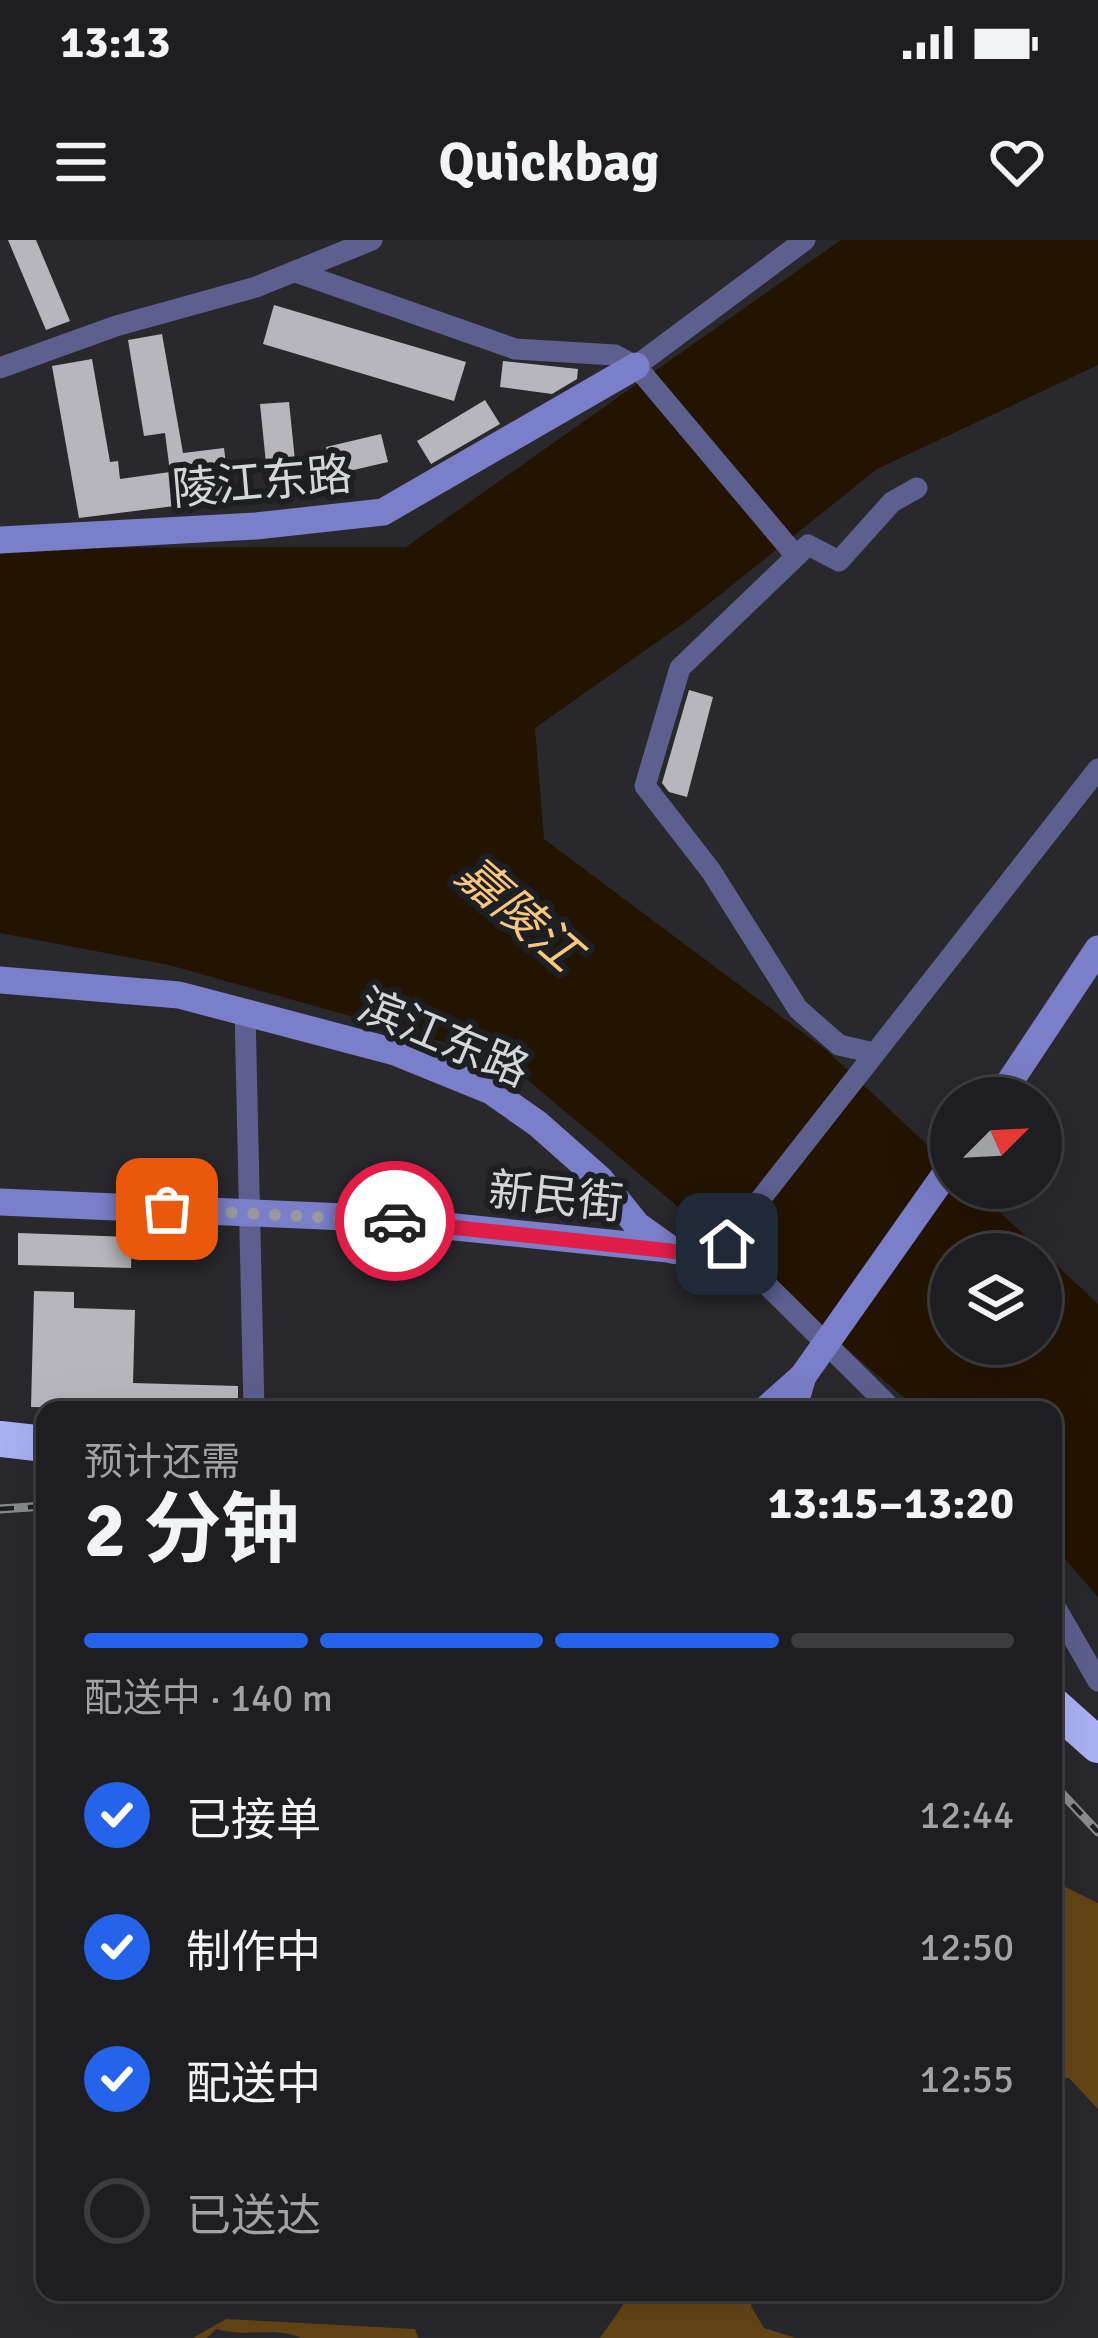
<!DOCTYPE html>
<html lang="zh">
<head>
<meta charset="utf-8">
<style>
  :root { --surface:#1e1e22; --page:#26272a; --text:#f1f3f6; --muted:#a1a2a5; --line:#3c3c40; --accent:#2563eb }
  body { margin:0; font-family:Signika,"Noto Sans SC",sans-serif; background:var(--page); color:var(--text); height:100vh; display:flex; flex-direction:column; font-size:45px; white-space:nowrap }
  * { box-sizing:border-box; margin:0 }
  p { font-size:39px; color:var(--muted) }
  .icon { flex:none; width:66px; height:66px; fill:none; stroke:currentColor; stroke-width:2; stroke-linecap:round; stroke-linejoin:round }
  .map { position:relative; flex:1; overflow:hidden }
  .details { position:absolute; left:36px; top:1161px; width:1026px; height:900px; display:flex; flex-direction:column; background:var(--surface); border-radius:24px; box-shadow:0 12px 48px #0002,0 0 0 3px var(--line) }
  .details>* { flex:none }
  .needle { width:78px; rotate:66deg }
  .buttons { position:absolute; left:930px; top:837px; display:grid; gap:24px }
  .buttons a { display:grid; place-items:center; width:132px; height:132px; border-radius:50%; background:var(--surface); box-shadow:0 12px 48px #0002,0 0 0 3px var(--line); font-size:60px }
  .pin { position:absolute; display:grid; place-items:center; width:102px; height:102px; color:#fff; margin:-51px; border-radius:24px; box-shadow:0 6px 18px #0006 }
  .courier { position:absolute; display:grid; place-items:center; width:120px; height:120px; margin:-60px; border:9px solid #e11d48; border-radius:50%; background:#fff; color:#222; box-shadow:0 3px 15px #0007 }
  .summary em { font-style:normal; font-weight:700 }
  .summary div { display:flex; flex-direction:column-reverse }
  .summary { display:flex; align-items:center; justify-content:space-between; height:204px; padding:0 48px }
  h1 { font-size:78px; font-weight:700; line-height:90px }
  .bar { display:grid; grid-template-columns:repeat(4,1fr); gap:18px 12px; align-content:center; height:144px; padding:0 48px }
  .bar i { height:15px; border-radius:9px; background:var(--line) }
  .bar .selected { background:var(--accent) }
  .bar p { grid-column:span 4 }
  ol { padding:0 48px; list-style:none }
  li { display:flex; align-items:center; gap:36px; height:132px }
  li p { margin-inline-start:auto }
  li .icon { padding:12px; border-radius:50%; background:var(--accent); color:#fff; stroke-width:4 }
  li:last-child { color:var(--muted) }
  li i { width:66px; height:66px; border:6px solid var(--line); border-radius:50% }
  .status { display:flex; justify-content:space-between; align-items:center; height:84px; padding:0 60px; background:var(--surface); direction:ltr }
  .status svg { height:33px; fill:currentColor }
  header { display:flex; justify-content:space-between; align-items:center; height:156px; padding:0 48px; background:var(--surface); font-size:54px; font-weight:700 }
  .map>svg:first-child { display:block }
</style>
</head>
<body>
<div class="status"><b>13:13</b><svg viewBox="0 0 49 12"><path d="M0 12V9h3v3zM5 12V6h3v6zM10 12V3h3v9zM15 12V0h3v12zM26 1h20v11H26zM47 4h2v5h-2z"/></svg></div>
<header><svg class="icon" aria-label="menu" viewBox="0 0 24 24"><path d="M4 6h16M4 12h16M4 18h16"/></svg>Quickbag<svg class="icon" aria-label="heart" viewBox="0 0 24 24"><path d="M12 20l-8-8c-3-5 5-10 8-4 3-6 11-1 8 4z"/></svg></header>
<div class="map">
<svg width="1098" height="2098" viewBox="0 0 1098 2098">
  <rect width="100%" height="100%" fill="#28282d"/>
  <g fill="#644516">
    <polygon points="1057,1643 1098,1663 1098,1869 1069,1838 1053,1839 1053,1668"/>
    <polygon points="632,2052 753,2052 751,2066 764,2088 796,2098 600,2098"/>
    <path d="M226,2079L415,2089L418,2098H302C272,2086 251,2098 216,2089L207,2098H193Z"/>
  </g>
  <path fill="#231401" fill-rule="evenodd" d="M841,0H1098V125L877,229L691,378L535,488L544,599L826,810L951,927V948H974L1098,1064V1357L1053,1305V1170H919L503,819L169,725L0,693V308L406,307ZM951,1014H1041V1104H951Z"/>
  <g fill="#b6b6bc">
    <polygon points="8,0 36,0 70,81 46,90"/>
    <polygon points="274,65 466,122 454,161 263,104"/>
    <polygon points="162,94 183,213 224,208 230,259 79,278 52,126 92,119 110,222 118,221 120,239 170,232 165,193 144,196 128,100"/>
    <polygon points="503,121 578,129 577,139 552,154 500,147"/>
    <polygon points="485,160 500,184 431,224 417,201"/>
    <polygon points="289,162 298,250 269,253 260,164"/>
    <polygon points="381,194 388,222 332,235 326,207"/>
    <polygon points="689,450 713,457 687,557 669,552 662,543"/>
    <polygon points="18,993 132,997 131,1028 18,1025"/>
    <polygon points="34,1051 74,1052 74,1068 135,1070 133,1143 238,1146 238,1170 31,1167"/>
  </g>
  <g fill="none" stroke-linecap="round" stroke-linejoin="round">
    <g stroke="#5d608e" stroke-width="21">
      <polyline points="296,32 515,109 615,115 636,126 796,316"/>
      <polyline points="636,126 805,0"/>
      <polyline points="0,128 116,86 256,47 372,0"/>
      <polyline points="245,771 254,1170"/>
      <polyline points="874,813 839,805 798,769 711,631 645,546 680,428 808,305 839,321 892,262 917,248"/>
      <polyline points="893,1170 767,1045 716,1016 1098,529"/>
      <polyline points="1053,1363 1098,1441"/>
    </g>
    <g stroke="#7b7ec8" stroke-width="27">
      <polyline points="0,300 256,286 383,272 636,126"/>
      <polyline points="0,740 179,755 395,812 491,851 538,884 600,939 637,985 672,1010 716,1016"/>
      <polyline points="999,858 1098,709"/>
      <polyline points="0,962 368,978 668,1009"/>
      <polyline points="765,1170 803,1136 793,1170"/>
    </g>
    <g stroke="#acb1f6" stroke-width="36">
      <polyline points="0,1199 45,1204"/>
      <polyline points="1053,1465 1098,1505"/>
    </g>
    <g stroke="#8b8c90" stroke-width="9">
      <g id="rail">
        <polyline points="0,1269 45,1266"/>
        <polyline points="1053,1544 1098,1592"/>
      </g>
    </g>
    <use href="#rail" stroke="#1e1f23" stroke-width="4.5" stroke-dasharray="14" stroke-linecap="butt"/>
    <polyline stroke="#7b7ec8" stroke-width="27" points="803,1136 951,926"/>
  </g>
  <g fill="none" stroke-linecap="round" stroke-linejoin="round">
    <polyline stroke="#98999d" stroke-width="12" stroke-dasharray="0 21.6" points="167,969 395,981"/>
    <polyline stroke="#e11d48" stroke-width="15" points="395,981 716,1016 727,1004"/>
  </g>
  <g text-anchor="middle" stroke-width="12" stroke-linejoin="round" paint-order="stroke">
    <g font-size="45" fill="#d5d6d9" stroke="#1e1f23">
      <text transform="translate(262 241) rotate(-5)" y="16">陵江东路</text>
      <text transform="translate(444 797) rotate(23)" y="16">滨江东路</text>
      <text transform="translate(556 956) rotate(6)" y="16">新民街</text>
    </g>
    <g font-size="48" font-style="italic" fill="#fbc67f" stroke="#1e1f23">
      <text transform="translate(519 673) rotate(41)" y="17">嘉陵江</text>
    </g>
  </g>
</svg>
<div class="buttons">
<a><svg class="needle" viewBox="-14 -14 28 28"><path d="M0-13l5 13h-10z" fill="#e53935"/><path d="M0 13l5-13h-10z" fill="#a1a2a5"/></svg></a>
<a><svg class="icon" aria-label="layers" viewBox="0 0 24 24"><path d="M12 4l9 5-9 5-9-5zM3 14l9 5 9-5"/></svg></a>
</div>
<div class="pin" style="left:167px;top:969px;background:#ea580c"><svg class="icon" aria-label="bag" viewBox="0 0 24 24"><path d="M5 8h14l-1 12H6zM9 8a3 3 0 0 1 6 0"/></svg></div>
<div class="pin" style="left:727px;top:1004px;background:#1f2937"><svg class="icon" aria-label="home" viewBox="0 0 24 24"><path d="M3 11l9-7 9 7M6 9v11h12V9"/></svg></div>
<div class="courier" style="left:395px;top:981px"><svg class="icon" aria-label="car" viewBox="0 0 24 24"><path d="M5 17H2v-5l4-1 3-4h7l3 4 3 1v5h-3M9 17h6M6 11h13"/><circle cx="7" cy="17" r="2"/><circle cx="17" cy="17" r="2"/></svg></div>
<section class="details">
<div class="summary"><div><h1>2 分钟</h1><p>预计还需</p></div><em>13:15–13:20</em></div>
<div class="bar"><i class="selected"></i><i class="selected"></i><i class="selected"></i><i></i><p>配送中 · 140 m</p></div>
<ol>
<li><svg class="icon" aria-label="check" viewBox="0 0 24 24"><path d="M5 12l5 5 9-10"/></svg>已接单<p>12:44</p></li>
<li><svg class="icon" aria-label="check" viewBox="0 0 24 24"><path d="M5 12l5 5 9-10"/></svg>制作中<p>12:50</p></li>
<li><svg class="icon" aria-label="check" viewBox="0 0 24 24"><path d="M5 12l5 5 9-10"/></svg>配送中<p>12:55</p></li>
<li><i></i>已送达</li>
</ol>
</section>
</div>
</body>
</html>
